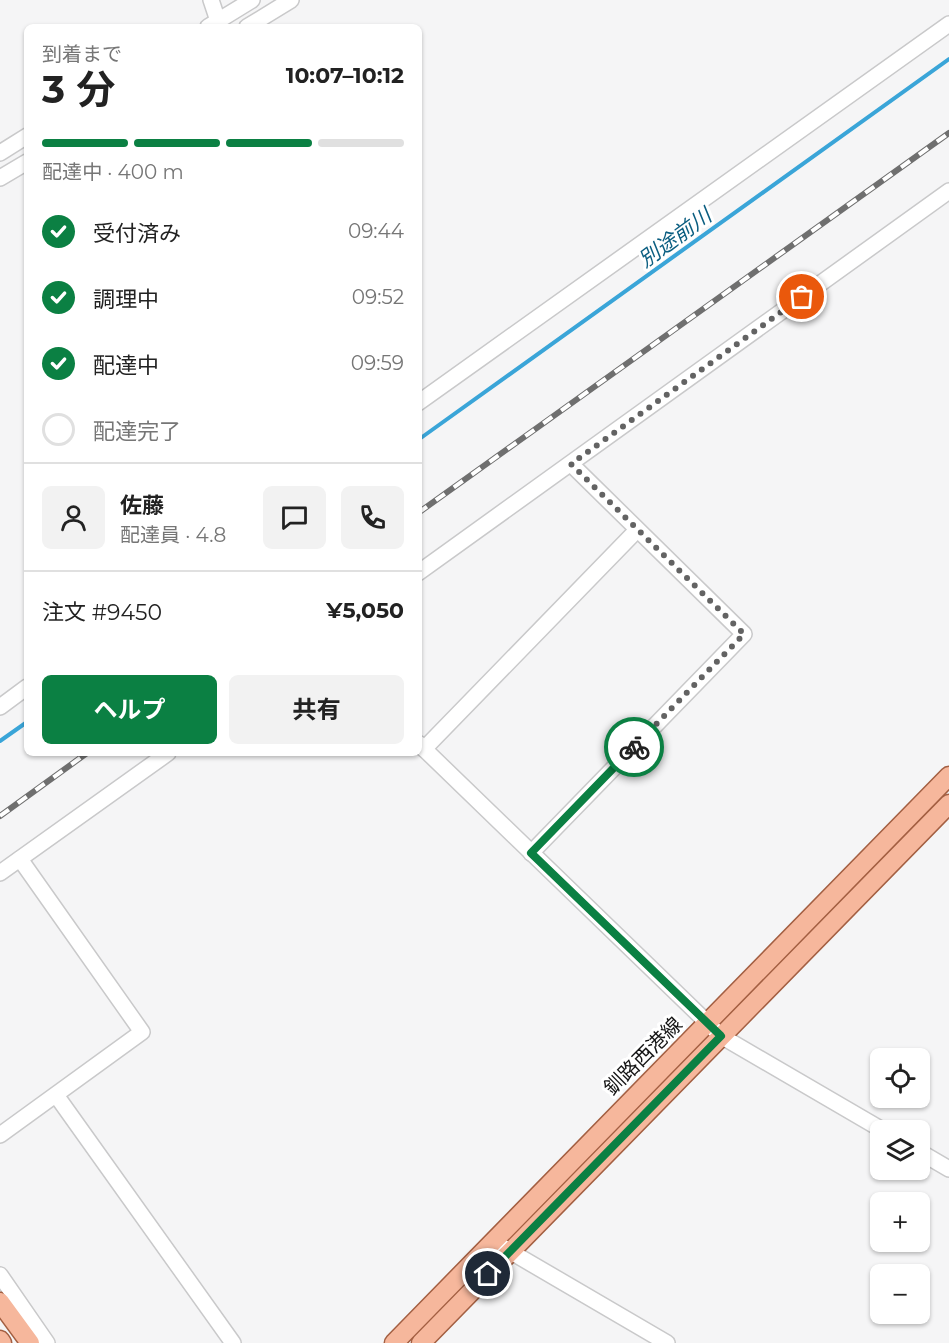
<!DOCTYPE html>
<html lang="ja">
<head>
<meta charset="utf-8">
<style>
  :root { --surface:#fff; --page:#f2f2f2; --text:#222; --muted:#767676; --line:#e0e0e0; --accent:#0b8043 }
  body { margin:0; font-family:Montserrat,"Noto Sans JP",sans-serif; background:var(--page); color:var(--text); height:100vh; display:flex; flex-direction:column; font-size:22px; white-space:nowrap }
  * { box-sizing:border-box; margin:0 }
  p { font-size:20px; color:var(--muted) }
  .icon { flex:none; width:33px; height:33px; fill:none; stroke:currentColor; stroke-width:2; stroke-linecap:round; stroke-linejoin:round }
  .map { position:relative; flex:1; overflow:hidden }
  .panel { position:absolute; left:24px; top:24px; width:398px; height:732px; display:flex; flex-direction:column; background:var(--surface); border-radius:9px; box-shadow:0 2px 4px #0004 }
  .panel>* { flex:none }
  .tools { position:absolute; left:870px; top:1048px; display:grid; gap:12px }
  .tools a { display:grid; place-items:center; width:60px; height:60px; border-radius:9px; background:var(--surface); box-shadow:0 2px 4px #0004; font-size:30px }
  .pin { position:absolute; display:grid; place-items:center; width:51px; height:51px; color:#fff; margin:-26px; border:3px solid #fff; border-radius:50%; box-shadow:0 2px 6px #0007 }
  .courier { position:absolute; display:grid; place-items:center; width:60px; height:60px; margin:-30px; border:4px solid #0b8043; border-radius:50%; background:#fff; color:#222; box-shadow:0 2px 8px #0007 }
  .headline em { font-style:normal; font-weight:700 }
  .headline div { display:flex; flex-direction:column-reverse }
  .headline { display:flex; align-items:center; justify-content:space-between; height:102px; padding:0 18px }
  h1 { font-size:39px; font-weight:700; line-height:45px }
  .bar { display:grid; grid-template-columns:repeat(4,1fr); gap:9px 6px; align-content:center; height:72px; padding:0 18px }
  .bar i { height:8px; border-radius:4px; background:var(--line) }
  .bar .on { background:var(--accent) }
  .bar p { grid-column:span 4 }
  .line { display:flex; align-items:center; gap:15px; padding:0 18px; border-top:2px solid var(--line) }
  .line div { flex:1 }
  .round { display:grid; place-items:center; flex:none; width:63px; height:63px; border-radius:9px; background:var(--page) }
  ol { padding:0 18px; list-style:none }
  li { display:flex; align-items:center; gap:18px; height:66px }
  li p { margin-inline-start:auto }
  li .icon { padding:6px; border-radius:50%; background:var(--accent); color:#fff; stroke-width:4 }
  li:last-child { color:var(--muted) }
  li i { width:33px; height:33px; border:3px solid var(--line); border-radius:50% }
  .cta { display:flex; gap:12px; margin-top:auto; padding:12px 18px }
  .cta a { flex:1; height:69px; border-radius:9px; background:var(--accent); color:#fff; font-size:24px; font-weight:700; line-height:69px; text-align:center }
  .cta a+a { background:var(--page); color:var(--text) }
  .map>svg:first-child { display:block }
</style>
</head>
<body>
<div class="map">
<svg width="949" height="1343" viewBox="0 0 949 1343">
  <rect width="100%" height="100%" fill="#f5f5f6"/>
  <g fill="none" stroke-linecap="round" stroke-linejoin="round">
    <g stroke="#3aa5d8" stroke-width="4">
      <polyline points="418,440 949,59"/>
      <polyline points="0,741 27,722"/>
    </g>
    <g stroke="#c9c9ca" stroke-width="18">
      <g id="minor">
        <polyline points="211,0 220,27"/>
        <polyline points="208,27 252,0"/>
        <polyline points="247,27 291,0"/>
        <polyline points="0,153 27,136"/>
        <polyline points="0,178 27,162"/>
        <polyline points="418,403 949,24"/>
        <polyline points="418,573 949,191"/>
        <polyline points="0,707 27,687"/>
        <polyline points="418,743 721,1036 884,1131"/>
        <polyline points="424,749 637,530"/>
        <polyline points="531,853 744,634 571,464"/>
        <polyline points="0,873 168,753"/>
        <polyline points="56,1095 233,1343"/>
        <polyline points="0,1135 142,1032 20,859"/>
        <polyline points="920,1152 949,1169"/>
        <polyline points="501,1246 667,1343"/>
        <polyline points="0,1275 47,1343"/>
      </g>
    </g>
    <g stroke="#a35f42" stroke-width="21">
      <g id="major">
        <polyline points="0,1302 30,1343"/>
        <polyline points="0,1340 2,1343"/>
        <polyline points="394,1343 949,776"/>
        <polyline points="421,1343 949,804"/>
      </g>
    </g>
    <use href="#minor" stroke="#fff" stroke-width="15"/>
    <use href="#major" stroke="#f6b79c" stroke-width="18"/>
    <g stroke="#6f6f6f" stroke-width="6">
      <g id="rail">
        <polyline points="418,513 949,133"/>
        <polyline points="0,816 87,753"/>
      </g>
    </g>
    <use href="#rail" stroke="#fff" stroke-width="4" stroke-dasharray="11" stroke-linecap="butt"/>
  </g>
  <g fill="none" stroke-linecap="round" stroke-linejoin="round">
    <polyline stroke="#636363" stroke-width="6" stroke-dasharray="0 10.8" points="634,747 744,634 571,464 802,297"/>
    <polyline stroke="#0b8043" stroke-width="8" points="488,1274 721,1036 531,853 634,747"/>
  </g>
  <g text-anchor="middle" stroke-width="6" stroke-linejoin="round" paint-order="stroke">
    <g font-size="20" fill="#141414" stroke="#fff">
      <text transform="translate(643 1056) rotate(-45)" y="7">釧路西港線</text>
    </g>
    <g font-size="21" font-style="italic" fill="#0b5e81" stroke="#fff">
      <text transform="translate(675 238) rotate(-36)" y="7">別途前川</text>
    </g>
  </g>
</svg>
<div class="tools">
<a><svg class="icon" aria-label="locate" viewBox="0 0 24 24"><circle cx="12" cy="12" r="6"/><path d="M12 2v4M12 18v4M2 12h4M18 12h4"/></svg></a>
<a><svg class="icon" aria-label="layers" viewBox="0 0 24 24"><path d="M12 4l9 5-9 5-9-5zM3 14l9 5 9-5"/></svg></a>
<a>+</a>
<a>−</a>
</div>
<div class="pin" style="left:802px;top:297px;background:#ea580c"><svg class="icon" aria-label="bag" viewBox="0 0 24 24"><path d="M5 8h14l-1 12H6zM9 8a3 3 0 0 1 6 0"/></svg></div>
<div class="pin" style="left:488px;top:1274px;background:#1f2937"><svg class="icon" aria-label="home" viewBox="0 0 24 24"><path d="M3 11l9-7 9 7M6 9v11h12V9"/></svg></div>
<div class="courier" style="left:634px;top:747px"><svg class="icon" aria-label="bike" viewBox="0 0 24 24"><circle cx="6" cy="16" r="4"/><circle cx="18" cy="16" r="4"/><path d="M6 16l4-8h5l3 8M10 8l3 8H6M13 5h3"/></svg></div>
<section class="panel">
<div class="headline"><div><h1>3 分</h1><p>到着まで</p></div><em>10:07–10:12</em></div>
<div class="bar"><i class="on"></i><i class="on"></i><i class="on"></i><i></i><p>配達中 · 400 m</p></div>
<ol>
<li><svg class="icon" aria-label="check" viewBox="0 0 24 24"><path d="M5 12l5 5 9-10"/></svg>受付済み<p>09:44</p></li>
<li><svg class="icon" aria-label="check" viewBox="0 0 24 24"><path d="M5 12l5 5 9-10"/></svg>調理中<p>09:52</p></li>
<li><svg class="icon" aria-label="check" viewBox="0 0 24 24"><path d="M5 12l5 5 9-10"/></svg>配達中<p>09:59</p></li>
<li><i></i>配達完了</li>
</ol>
<div class="line" style="height:108px"><a class="round"><svg class="icon" aria-label="person" viewBox="0 0 24 24"><circle cx="12" cy="8" r="4"/><path d="M4 21q1-7 8-7t8 7"/></svg></a><div><b>佐藤</b><p>配達員 · 4.8</p></div><a class="round"><svg class="icon" aria-label="chat" viewBox="0 0 24 24"><path d="M4 5h16v11H9l-5 4z"/></svg></a><a class="round"><svg class="icon" aria-label="phone" viewBox="0 0 24 24"><path d="M5 4h4l2 5-3 2q2 4 5 5l2-3 5 2v4C11 20 4 13 5 4z"/></svg></a></div>
<div class="line" style="height:78px"><div>注文 #9450</div><b>¥5,050</b></div>
<div class="cta"><a>ヘルプ</a><a>共有</a></div>
</section>
</div>
</body>
</html>
